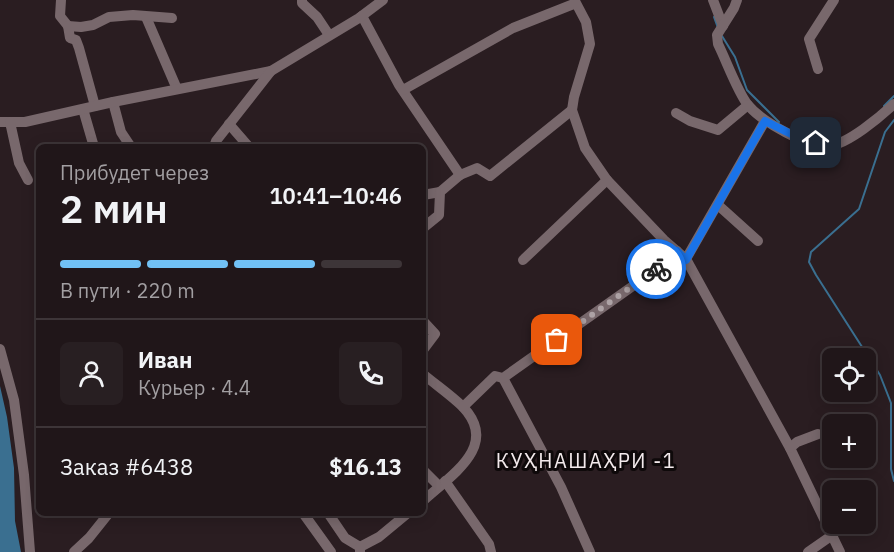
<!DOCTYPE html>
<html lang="ru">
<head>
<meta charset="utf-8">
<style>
  :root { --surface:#201619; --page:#281f22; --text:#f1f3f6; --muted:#a29fa2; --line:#3d3538; --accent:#71c1f5 }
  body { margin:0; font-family:"IBM Plex Sans",sans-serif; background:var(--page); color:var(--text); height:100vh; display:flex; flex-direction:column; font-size:22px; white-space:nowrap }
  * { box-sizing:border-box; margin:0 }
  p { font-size:20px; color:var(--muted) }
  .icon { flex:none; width:33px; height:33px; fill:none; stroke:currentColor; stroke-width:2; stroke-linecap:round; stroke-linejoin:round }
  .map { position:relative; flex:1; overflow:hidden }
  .sheet { position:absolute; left:36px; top:144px; width:390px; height:372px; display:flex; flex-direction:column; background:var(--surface); border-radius:9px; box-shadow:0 3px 15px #0003,0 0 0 2px var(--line) }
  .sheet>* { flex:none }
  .buttons { position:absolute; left:822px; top:348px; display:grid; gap:12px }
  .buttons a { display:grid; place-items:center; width:54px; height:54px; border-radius:9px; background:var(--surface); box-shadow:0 3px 15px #0003,0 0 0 2px var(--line); font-size:30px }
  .pin { position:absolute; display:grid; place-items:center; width:51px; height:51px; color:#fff; margin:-26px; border-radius:12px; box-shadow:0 3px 9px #0006 }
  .courier { position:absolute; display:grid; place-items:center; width:60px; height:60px; margin:-30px; border:4px solid #1a73e8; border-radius:50%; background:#fff; color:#222; box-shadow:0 2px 8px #0007 }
  .summary em { font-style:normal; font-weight:600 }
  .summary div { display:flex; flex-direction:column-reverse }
  .summary { display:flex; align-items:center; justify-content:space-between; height:102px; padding:0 24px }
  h1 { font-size:39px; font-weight:600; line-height:45px }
  .bar { display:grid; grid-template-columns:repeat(4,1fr); gap:9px 6px; align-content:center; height:72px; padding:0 24px }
  .bar i { height:8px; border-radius:4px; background:var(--line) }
  .bar .current { background:var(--accent) }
  .bar p { grid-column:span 4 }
  .line { display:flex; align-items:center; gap:15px; padding:0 24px; border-top:2px solid var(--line) }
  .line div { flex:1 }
  .round { display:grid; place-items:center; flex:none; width:63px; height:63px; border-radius:9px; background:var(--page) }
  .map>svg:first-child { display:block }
</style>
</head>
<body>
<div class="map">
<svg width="894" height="552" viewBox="0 0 894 552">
  <rect width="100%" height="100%" fill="#2a1d21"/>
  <polygon fill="#3a6f90" points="0,386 7,417 14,468 15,521 21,552 0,552"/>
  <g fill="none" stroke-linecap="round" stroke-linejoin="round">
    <g stroke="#3a6f90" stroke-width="2">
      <polyline points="714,17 718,28"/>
      <polyline points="722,36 735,57 747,90 779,122"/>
      <polyline points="884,106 894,96"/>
      <polyline points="894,120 885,132 859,209 811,252 809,262 816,275 880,375 891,403 891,469 894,481"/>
      <polyline points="811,138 835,139"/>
    </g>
    <g stroke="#78686c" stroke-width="10">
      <polyline points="61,0 60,16 68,26"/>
      <polyline points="302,0 302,3 317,17 329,35"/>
      <polyline points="713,0 723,26"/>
      <path d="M737,0L734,8L717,35L718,44C726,60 738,93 748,105C762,122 807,147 829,146C848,144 880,117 894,104"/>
      <polyline points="362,16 399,85 460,175"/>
      <polyline points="146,17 177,89"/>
      <polyline points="818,69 809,39 834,0"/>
      <polyline points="403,90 513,28 576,3 586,22 590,44 574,97 572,110 585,148 607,180 664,240 686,259 790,448 840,552"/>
      <polyline points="113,102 121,132 131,147"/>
      <polyline points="95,106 79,48 76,40 70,38 68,26 81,27 93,25 109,17 133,15 172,18"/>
      <polyline points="83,109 94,147"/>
      <polyline points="676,113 690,121 718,130 748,105"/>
      <polyline points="0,122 25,122 113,102 271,71"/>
      <polyline points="10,122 19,163 28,180"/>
      <polyline points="229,124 249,147"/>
      <polyline points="214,147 216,141 271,71 359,18 383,0"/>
      <polyline points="423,195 440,192"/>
      <polyline points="718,205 758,241"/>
      <polyline points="423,228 439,215 440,192 460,175 477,168 490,176 572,110"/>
      <polyline points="686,259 765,121"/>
      <polyline points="523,260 607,180"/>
      <polyline points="423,321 435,334 423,350"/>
      <polyline points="0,349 14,400 24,475 30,552"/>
      <path d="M423,374C436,385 451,395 463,407C500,446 451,475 423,501"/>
      <polyline points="503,378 561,487 590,552"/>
      <polyline points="463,407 495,376 503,378 647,276 677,251"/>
      <polyline points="790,448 797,442 818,434"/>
      <polyline points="423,470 439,486"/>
      <polyline points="445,481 489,544 491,552"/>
      <polyline points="303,513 331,552"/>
      <polyline points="328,513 345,538 360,547"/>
      <polyline points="74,552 89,538 109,513"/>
      <polyline points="360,552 360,547 379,537 408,513"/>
      <polyline points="808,552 831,536"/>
    </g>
  </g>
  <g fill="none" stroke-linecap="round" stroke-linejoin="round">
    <polyline stroke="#ada2a5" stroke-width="6" stroke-dasharray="0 10.8" points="557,340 656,269"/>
    <polyline stroke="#1a73e8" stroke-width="8" points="656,269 677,251 686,260 765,121 803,140 816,143"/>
  </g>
  <g text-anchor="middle" stroke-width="6" stroke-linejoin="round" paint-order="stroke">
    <g font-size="20" letter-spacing="1.5" fill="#f3eaec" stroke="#0e090a">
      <text x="586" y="468">КУҲНАШАҲРИ -1</text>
    </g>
  </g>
</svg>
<div class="buttons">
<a><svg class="icon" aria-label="locate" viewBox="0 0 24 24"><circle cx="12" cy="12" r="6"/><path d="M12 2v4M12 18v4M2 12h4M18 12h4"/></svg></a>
<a>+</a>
<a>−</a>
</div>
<div class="pin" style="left:557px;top:340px;background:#ea580c"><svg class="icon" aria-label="bag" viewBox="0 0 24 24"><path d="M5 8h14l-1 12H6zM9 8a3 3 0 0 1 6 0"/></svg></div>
<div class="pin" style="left:816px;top:143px;background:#1f2937"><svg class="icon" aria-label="home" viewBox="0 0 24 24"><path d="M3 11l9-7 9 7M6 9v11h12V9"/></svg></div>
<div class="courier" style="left:656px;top:269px"><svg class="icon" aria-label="bike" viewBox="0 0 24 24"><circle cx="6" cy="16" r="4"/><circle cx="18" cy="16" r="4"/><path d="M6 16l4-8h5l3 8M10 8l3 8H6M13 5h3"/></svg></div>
<section class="sheet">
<div class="summary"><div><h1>2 мин</h1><p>Прибудет через</p></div><em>10:41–10:46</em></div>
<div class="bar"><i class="current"></i><i class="current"></i><i class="current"></i><i></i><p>В пути · 220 m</p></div>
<div class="line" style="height:108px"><a class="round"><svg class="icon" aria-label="person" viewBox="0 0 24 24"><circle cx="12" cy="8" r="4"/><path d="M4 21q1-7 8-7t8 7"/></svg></a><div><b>Иван</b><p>Курьер · 4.4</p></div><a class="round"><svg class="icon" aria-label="phone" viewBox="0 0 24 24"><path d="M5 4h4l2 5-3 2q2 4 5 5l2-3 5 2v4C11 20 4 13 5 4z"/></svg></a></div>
<div class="line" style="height:78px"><div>Заказ #6438</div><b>$16.13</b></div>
</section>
</div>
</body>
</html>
